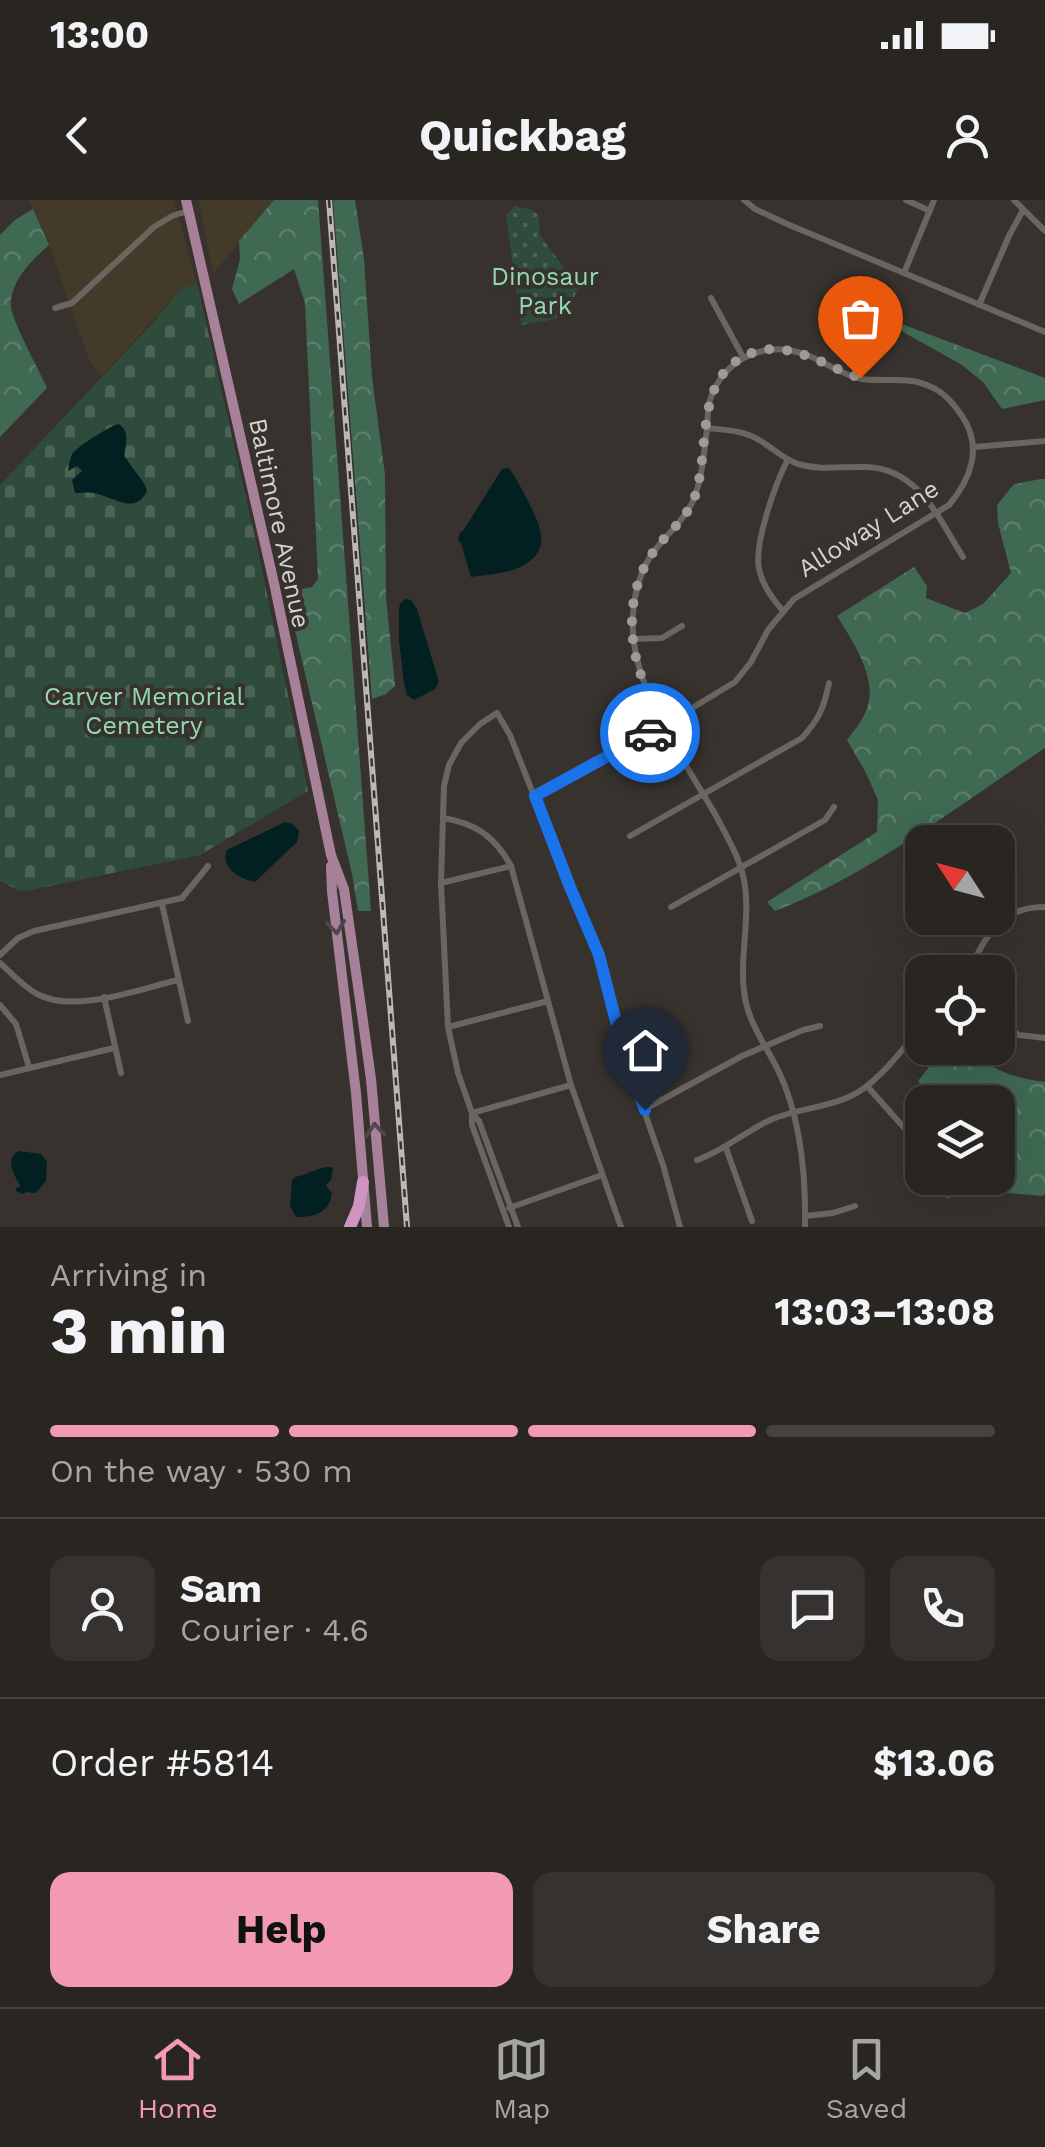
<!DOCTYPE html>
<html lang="en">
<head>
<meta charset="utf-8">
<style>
  :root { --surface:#292622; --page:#35322f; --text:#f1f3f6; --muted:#a5a5a5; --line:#454340; --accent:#f19ab1 }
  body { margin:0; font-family:"Work Sans",sans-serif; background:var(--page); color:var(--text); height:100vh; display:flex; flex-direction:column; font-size:38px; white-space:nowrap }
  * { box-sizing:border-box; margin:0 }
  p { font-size:32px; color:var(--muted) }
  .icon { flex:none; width:55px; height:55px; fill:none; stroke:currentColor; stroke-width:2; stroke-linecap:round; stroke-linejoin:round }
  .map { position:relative; height:1027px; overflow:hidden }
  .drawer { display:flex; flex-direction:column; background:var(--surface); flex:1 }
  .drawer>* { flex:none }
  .needle { width:65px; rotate:306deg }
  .controls { position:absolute; left:905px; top:625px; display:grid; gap:20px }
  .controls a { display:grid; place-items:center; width:110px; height:110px; border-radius:20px; background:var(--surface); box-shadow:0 10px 40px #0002,0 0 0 2px var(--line); font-size:50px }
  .pin { position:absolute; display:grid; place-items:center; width:85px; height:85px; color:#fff; margin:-102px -42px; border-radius:50% 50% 50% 0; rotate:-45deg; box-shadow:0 0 10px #0007 }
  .pin .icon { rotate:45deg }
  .courier { position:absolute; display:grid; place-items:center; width:100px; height:100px; margin:-50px; border:8px solid #1a73e8; border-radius:50%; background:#fff; color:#222; box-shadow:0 2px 12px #0007 }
  .head em { font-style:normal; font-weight:700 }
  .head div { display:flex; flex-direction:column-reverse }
  .head { display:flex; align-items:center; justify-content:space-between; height:170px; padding:0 50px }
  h1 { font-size:65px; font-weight:700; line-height:75px }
  .bar { display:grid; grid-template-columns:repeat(4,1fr); gap:15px 10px; align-content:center; height:120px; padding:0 50px }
  .bar i { height:12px; border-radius:8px; background:var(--line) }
  .bar .active { background:var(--accent) }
  .bar p { grid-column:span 4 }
  .line { display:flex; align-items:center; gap:25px; padding:0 50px; border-top:2px solid var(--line) }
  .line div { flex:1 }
  .round { display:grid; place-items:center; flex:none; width:105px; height:105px; border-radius:20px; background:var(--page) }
  .action { display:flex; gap:20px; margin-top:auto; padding:20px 50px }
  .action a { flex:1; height:115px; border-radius:20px; background:var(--accent); color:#111; font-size:40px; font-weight:700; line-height:115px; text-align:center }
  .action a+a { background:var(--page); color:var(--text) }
  .status { display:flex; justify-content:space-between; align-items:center; height:70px; padding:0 50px; background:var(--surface); direction:ltr }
  .status svg { height:28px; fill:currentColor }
  header { display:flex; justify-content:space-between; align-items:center; height:130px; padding:0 50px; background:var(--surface); font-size:45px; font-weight:700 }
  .dock { display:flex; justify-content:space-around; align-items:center; height:140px; border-top:2px solid var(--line); background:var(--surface); font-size:28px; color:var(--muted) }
  .dock a { display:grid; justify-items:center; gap:5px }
  .dock .active { color:var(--accent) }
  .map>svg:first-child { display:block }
</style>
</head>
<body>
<div class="status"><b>13:00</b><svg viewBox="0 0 49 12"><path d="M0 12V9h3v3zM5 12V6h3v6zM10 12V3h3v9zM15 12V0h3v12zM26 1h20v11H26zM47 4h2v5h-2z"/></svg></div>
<header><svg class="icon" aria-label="back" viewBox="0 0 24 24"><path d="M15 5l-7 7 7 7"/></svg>Quickbag<svg class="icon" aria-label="person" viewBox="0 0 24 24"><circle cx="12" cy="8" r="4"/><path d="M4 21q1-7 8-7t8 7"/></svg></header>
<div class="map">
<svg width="1045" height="1027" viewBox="0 0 1045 1027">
  <defs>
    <pattern id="green-dots" width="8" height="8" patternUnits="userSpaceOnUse" patternTransform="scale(2.5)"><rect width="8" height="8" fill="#2e4b3b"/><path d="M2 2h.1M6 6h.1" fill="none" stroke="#4b6456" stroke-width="1.8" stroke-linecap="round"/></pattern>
    <pattern id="forest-crowns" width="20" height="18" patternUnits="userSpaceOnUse" patternTransform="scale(2.5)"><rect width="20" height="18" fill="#3f6953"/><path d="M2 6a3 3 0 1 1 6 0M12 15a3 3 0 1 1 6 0" fill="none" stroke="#5a7e6b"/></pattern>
    <pattern id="cemetery-stones" width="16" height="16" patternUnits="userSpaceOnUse" patternTransform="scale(2.5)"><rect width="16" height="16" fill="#2e4b3b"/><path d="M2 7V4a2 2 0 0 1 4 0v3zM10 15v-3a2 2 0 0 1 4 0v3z" fill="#4b6456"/></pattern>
  </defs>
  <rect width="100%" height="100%" fill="#37322e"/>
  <g fill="#433a29">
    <polygon points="28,0 174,0 197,83 181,89 102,176 89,160 45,34"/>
    <polygon points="199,0 274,0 213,74"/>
  </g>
  <path fill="url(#green-dots)" d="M515,6L533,10L539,16L540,35L576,84L578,90C558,125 559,118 521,125L506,15Z"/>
  <g fill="url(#forest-crowns)">
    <polygon points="274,0 318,0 371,711 358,711 352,674 286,392 312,387 318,379 305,103 294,69 239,104 232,89 240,59 239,41"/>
    <polygon points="333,0 355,0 364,59 372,177 385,275 386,397 395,486 386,494 372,499"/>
    <path d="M33,9L49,45C32,60 10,81 11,106C11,119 40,172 47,188L0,237V35L15,20Z"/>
    <polygon points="899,123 1045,178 1045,200 1002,209 983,182 962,165 896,128"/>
    <path d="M1041,279H1045V548C959,605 871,674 775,711L767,702L877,632L878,600L866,573L847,540C853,532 861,523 865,513C881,482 853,442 837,416L914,367L927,386L926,398L965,413L983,404L1011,373L998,323L997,305L1014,284Z"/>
    <path d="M944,848H967C994,871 1010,877 1045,882V993L1043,996L1008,993L1004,970L998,963V902H933L918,881Z"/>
  </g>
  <polygon fill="url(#cemetery-stones)" points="197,83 257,346 308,591 200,655 26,691 18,690 0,681 0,285 150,126 181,89"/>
  <g fill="#022022">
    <path d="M119,224C130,232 126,243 124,256L144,283L147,291C135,317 111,295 93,293C87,292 81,293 75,293L72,280L82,271L77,266L68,271C69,266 70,257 73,253C77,247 111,225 119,224Z"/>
    <path d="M509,268C518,281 525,295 532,309C544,334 549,354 518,368C504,374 486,375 471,377L461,343L458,340L460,332L463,331L502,269Z"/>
    <polygon points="405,399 411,400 417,409 439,482 435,489 414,500 407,495 404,483 399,441 399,410 400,404"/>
    <path d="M285,622L293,624L299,631L297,642L255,682C239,678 220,668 227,650Z"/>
    <path d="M19,951L41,954L47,962L46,981L36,993L27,992L22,994L16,991V988L21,986C14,976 4,958 19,951Z"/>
    <path d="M331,967L333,969L331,980L326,985L332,994C328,1014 314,1017 296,1017L290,1006L292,980L295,977C307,975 317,967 331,967Z"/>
  </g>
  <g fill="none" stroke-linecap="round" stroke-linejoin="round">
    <g stroke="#6a655f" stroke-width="6">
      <polyline points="744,0 755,9 787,24 1045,132"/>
      <polyline points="906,0 930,11"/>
      <polyline points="1014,0 1045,31"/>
      <polyline points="904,73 934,0"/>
      <polyline points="711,98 743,157"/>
      <polyline points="979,105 1009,36 1023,10"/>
      <polyline points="55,108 72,103 154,27 172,16 188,11"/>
      <path d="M707,228C725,230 743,230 759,240C773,248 783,259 798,264C822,271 843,266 867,267C919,269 939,319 963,357"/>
      <polyline points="974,247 1045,241"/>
      <path d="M783,411C772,398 763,386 759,369C754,343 775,285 787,261"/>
      <polyline points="634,439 662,438 682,426"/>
      <path d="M535,596L664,525L735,482L751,462L768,430L794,399L949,305C971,279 983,247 962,216C953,203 944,192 929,186C908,176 884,182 862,179C842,175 825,162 807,155C766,139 724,158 710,200C707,209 708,220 707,229C704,253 702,281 692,303C681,325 663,337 650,357C640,373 634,395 633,414C628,484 681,555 715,614C724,631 735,649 741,668C755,713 736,758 746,803C752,828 768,849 779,872C801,919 806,975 805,1027"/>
      <path d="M443,618C476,623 495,637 511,666L571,885L621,1027"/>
      <path d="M630,636L802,538C819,519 824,508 829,483"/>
      <polyline points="441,683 511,666"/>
      <polyline points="162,704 188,821"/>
      <polyline points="671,707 825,620 834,607"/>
      <polyline points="0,755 18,738 34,731 182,698 208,666"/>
      <path d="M0,763C12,774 23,786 37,794C74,814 139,789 178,780"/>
      <path d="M968,772C987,736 998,707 1045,707"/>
      <polyline points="104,797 121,873"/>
      <polyline points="0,805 16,824 29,867"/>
      <polyline points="998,823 1019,835 1045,838"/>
      <polyline points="448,827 548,801"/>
      <polyline points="0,875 114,848"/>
      <polyline points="867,886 922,948"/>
      <polyline points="645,909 742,856 803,830 820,826"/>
      <polyline points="472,913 479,921 518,1027"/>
      <polyline points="472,913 571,885"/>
      <polyline points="726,948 752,1021"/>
      <path d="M697,960C723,951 742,934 766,922C792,909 822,909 849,897C878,884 901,850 922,827"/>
      <polyline points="946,978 948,995"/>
      <polyline points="509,1008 602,975"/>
      <polyline points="805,1016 833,1013 855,1006"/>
      <polyline points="509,1027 472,925 472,913 458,873 448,827 441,683 444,586 449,565 461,543 480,524 497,513 510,535 570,687 599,755 624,853 663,965 680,1027"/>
    </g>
    <g stroke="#a7819a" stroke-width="10">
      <polyline points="186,0 274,383 331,655 344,689 361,807 371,879 384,1027"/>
      <polyline points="331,666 332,692 356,893 367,1027"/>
    </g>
    <polyline stroke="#d094c2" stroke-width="12" points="350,1027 359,1006 363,982"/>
    <g stroke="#bcb8b5" stroke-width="6">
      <polyline id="rail" points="329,0 407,1027"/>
    </g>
    <use href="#rail" stroke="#37322e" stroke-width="2.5" stroke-dasharray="8" stroke-linecap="butt"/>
  </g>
  <defs><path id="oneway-chevron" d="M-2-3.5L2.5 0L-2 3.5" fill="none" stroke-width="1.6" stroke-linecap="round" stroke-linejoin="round" transform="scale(2.5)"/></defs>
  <g stroke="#534649">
    <use href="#oneway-chevron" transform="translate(336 727) rotate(83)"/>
    <use href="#oneway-chevron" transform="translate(375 930) rotate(-95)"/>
  </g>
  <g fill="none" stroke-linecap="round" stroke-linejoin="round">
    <path stroke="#9e9a97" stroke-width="10" stroke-dasharray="0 18" d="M650,533L664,525C644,488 631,459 632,416C633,397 639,374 650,357C663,335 686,322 695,296C710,251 695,182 743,157C784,135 822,165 860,178"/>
    <polyline stroke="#1a73e8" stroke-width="12" points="645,910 624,853 599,755 570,687 535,596 650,533"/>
  </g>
  <g text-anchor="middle" stroke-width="8" stroke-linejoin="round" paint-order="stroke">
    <g font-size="25" fill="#92d9b3" stroke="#37322e">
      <text x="545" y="85">Dinosaur<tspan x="545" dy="29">Park</tspan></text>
      <text x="144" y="505">Carver Memorial<tspan x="144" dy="29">Cemetery</tspan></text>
    </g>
    <g font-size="25" fill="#d5d2cf" stroke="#37322e">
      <text transform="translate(280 323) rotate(78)" y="9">Baltimore Avenue</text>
      <text transform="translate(868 328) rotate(-32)" y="9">Alloway Lane</text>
    </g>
  </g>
</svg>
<div class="controls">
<a><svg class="needle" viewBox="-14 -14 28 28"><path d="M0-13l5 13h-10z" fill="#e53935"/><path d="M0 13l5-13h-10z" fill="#a5a5a5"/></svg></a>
<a><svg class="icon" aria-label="locate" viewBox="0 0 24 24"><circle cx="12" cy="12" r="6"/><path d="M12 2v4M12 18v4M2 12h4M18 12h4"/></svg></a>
<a><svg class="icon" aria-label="layers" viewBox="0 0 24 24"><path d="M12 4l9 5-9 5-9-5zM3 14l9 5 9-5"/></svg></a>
</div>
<div class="pin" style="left:860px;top:178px;background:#ea580c"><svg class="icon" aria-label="bag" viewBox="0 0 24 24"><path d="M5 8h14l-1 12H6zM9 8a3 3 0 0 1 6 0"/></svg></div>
<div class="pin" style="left:645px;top:910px;background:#1f2937"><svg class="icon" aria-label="home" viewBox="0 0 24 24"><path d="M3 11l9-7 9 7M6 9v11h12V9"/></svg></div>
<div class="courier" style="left:650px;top:533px"><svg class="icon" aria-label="car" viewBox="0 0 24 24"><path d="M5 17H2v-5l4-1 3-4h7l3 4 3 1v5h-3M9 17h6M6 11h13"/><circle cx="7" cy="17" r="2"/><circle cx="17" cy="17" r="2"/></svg></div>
</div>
<section class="drawer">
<div class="head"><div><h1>3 min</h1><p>Arriving in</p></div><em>13:03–13:08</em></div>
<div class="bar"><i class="active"></i><i class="active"></i><i class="active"></i><i></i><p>On the way · 530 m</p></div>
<div class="line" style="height:180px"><a class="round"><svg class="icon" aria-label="person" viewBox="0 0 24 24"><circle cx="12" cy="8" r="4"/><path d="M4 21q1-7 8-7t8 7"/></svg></a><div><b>Sam</b><p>Courier · 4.6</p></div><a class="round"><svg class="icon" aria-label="chat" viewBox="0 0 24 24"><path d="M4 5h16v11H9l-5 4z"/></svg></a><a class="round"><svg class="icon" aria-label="phone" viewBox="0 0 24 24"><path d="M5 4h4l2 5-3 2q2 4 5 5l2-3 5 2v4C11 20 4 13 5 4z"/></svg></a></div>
<div class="line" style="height:130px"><div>Order #5814</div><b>$13.06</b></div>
<div class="action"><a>Help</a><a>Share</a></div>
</section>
<nav class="dock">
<a class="active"><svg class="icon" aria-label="home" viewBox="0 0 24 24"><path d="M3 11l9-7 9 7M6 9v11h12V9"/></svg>Home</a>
<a><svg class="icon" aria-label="map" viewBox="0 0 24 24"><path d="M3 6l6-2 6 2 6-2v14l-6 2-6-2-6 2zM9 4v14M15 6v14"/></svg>Map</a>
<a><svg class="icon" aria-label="saved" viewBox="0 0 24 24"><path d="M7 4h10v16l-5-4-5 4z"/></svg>Saved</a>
</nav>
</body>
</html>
